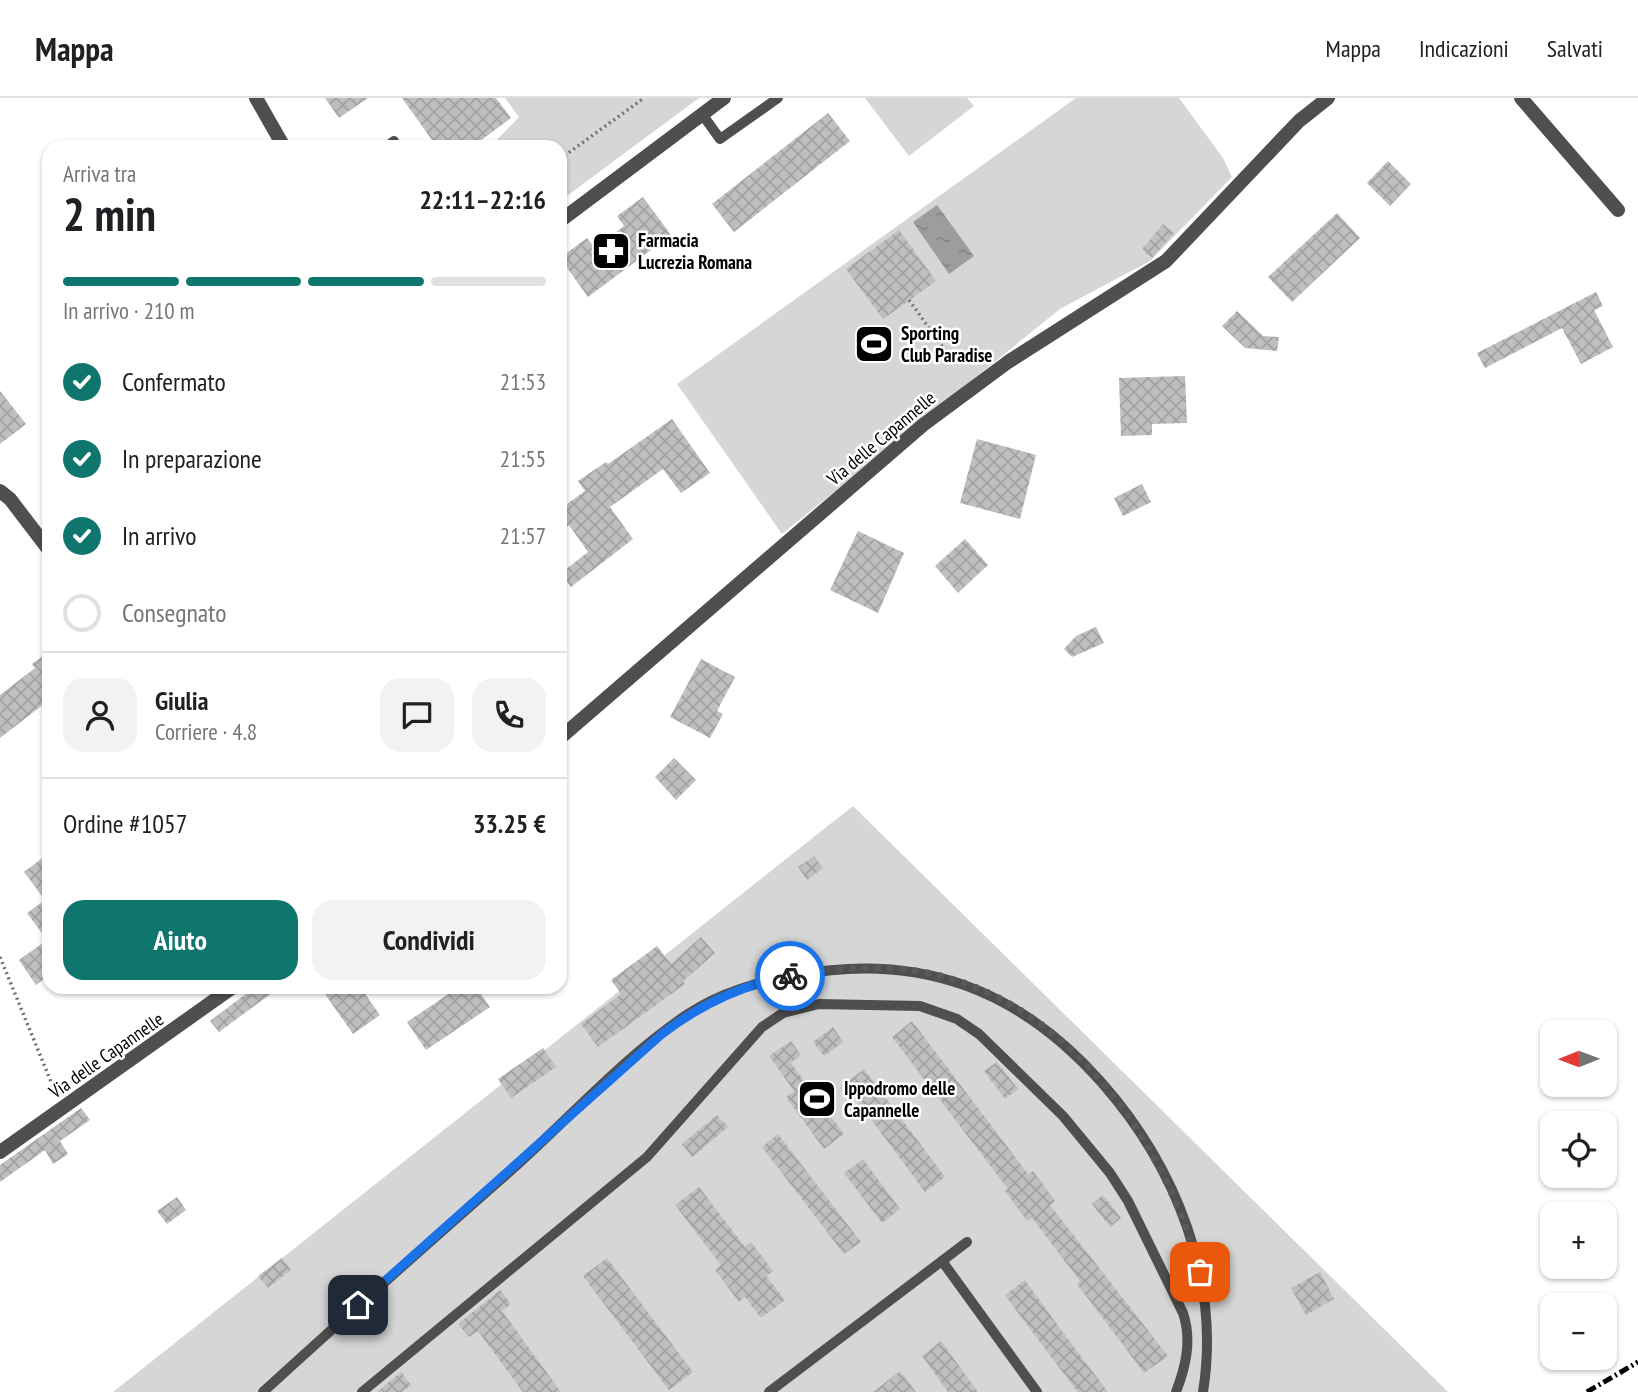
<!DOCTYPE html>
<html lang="it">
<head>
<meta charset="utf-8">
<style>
  :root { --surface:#fff; --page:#f2f2f2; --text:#202124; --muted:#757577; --line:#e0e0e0; --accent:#0f766e }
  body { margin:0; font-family:"PT Sans Narrow",sans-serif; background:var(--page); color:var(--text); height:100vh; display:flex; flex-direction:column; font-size:26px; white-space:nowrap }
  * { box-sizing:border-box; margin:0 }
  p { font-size:23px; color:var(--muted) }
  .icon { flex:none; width:38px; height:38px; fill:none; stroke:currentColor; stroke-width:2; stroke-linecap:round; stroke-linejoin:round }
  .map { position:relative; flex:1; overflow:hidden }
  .drawer { position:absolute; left:42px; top:42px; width:525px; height:854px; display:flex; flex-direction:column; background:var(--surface); border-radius:21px; box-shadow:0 2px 5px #0004 }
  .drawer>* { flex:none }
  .needle { width:46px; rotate:269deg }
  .buttons { position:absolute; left:1540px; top:922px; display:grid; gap:14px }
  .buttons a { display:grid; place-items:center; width:77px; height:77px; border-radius:14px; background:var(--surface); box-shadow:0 2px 5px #0004; font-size:35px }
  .pin { position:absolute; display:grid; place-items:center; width:60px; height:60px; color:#fff; margin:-30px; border-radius:14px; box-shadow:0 4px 10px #0006 }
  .courier { position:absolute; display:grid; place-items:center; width:70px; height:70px; margin:-35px; border:5px solid #1a73e8; border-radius:50%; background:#fff; color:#222; box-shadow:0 2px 9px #0007 }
  .summary em { font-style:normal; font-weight:700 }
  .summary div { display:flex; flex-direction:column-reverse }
  .summary { display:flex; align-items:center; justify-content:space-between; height:119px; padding:0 21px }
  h1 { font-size:46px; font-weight:700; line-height:52px }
  .bar { display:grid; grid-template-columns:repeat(4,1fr); gap:10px 7px; align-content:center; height:84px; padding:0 21px }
  .bar i { height:9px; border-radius:5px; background:var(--line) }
  .bar .active { background:var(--accent) }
  .bar p { grid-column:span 4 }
  .line { display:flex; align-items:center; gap:18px; padding:0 21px; border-top:2px solid var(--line) }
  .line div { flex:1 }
  .round { display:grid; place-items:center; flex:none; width:74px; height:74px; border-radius:21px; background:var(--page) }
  ol { padding:0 21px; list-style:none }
  li { display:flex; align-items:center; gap:21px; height:77px }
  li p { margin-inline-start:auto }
  li .icon { padding:7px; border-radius:50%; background:var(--accent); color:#fff; stroke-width:4 }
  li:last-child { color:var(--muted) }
  li i { width:38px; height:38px; border:4px solid var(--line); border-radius:50% }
  .primary-button { display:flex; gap:14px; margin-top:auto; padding:14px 21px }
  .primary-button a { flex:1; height:80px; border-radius:21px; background:var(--accent); color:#fff; font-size:28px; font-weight:700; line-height:80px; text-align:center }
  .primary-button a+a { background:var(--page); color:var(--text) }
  header { display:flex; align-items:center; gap:42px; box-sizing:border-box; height:98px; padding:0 35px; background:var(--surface); border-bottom:2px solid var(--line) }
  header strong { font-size:33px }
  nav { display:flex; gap:38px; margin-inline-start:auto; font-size:24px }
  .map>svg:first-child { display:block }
</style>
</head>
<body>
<header>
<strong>Mappa</strong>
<nav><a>Mappa</a><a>Indicazioni</a><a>Salvati</a></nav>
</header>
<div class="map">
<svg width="1638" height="1294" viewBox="0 0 1638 1294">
  <defs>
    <pattern id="water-ripples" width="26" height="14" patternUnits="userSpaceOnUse" patternTransform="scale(1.75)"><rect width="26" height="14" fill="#9d9d9d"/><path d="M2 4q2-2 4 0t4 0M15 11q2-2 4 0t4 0" fill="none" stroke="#858585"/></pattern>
    <pattern id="building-cross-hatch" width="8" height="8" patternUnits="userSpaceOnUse" patternTransform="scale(1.75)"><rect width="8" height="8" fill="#bfbfbf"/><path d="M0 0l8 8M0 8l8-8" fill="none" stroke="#a2a2a2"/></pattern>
  </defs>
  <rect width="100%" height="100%" fill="#fff"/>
  <g fill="#d6d6d6">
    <polygon points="505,0 699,0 560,103 560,49 490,49 519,19"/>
    <polygon points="865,0 967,0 974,8 909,58"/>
    <polygon points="1076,0 1179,0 1223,60 1232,79 1150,163 1060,211 782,436 677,286"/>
    <polygon points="853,708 1448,1294 113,1294"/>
  </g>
  <polygon fill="url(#water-ripples)" points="937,107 974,158 949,176 913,124"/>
  <g fill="url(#building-cross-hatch)">
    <polygon points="325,0 368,0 339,20"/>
    <polygon points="402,0 496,0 511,20 472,49 437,49"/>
    <polygon points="828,15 850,43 734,134 712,106"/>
    <polygon points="1388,63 1411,86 1390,108 1367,85"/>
    <polygon points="643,99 671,137 588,199 560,160 587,140 595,150 624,128 617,118"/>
    <polygon points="1337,115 1360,140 1292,204 1268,179"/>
    <polygon points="1163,126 1174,135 1152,160 1142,151"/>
    <polygon points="899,132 936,183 883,221 846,171"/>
    <polygon points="1596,194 1603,208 1594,212 1613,249 1581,266 1562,230 1485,270 1477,255"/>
    <polygon points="1237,213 1263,238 1279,239 1277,253 1245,250 1222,228"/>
    <polygon points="1185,278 1187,325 1152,326 1152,337 1121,338 1119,280"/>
    <polygon points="0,293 26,326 0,346"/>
    <polygon points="672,321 710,375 681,395 663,371 610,409 633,441 571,489 561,475 588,454 569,427 560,434 560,411 585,393 578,383 606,364 608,366"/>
    <polygon points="977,341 1036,357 1020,421 960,405"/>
    <polygon points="1142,386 1151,404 1123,418 1114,400"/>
    <polygon points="858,433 904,455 878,515 830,492"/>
    <polygon points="965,441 988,467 958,495 935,468"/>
    <polygon points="1096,529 1104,545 1072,559 1064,551 1076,538"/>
    <polygon points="49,553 49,602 0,640 0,597 35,570 32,566"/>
    <polygon points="701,561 735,579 717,613 723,616 710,640 670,619"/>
    <polygon points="674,660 696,682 676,702 655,679"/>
    <polygon points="49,755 49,877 36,887 19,862 47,842 27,815 45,802 24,774"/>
    <polygon points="814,758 823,770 807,782 798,769"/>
    <polygon points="701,839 715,855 683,883 685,886 598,949 581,926 621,896 611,882 657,848 671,866"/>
    <polygon points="255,889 280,889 219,934 210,923"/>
    <polygon points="320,889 360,889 380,917 353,936"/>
    <polygon points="459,889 476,889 490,909 426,952 407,924"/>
    <polygon points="912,923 1028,1076 1033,1073 1055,1103 1050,1107 1168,1258 1144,1275 1077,1186 1080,1183 1032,1120 1027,1123 1005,1093 1008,1091 892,939"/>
    <polygon points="833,929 843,944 824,958 813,944"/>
    <polygon points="791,943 801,957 791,965 844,1036 824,1051 786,999 794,993 769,958"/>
    <polygon points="543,950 556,969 511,1000 498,981"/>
    <polygon points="997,964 1018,991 1005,1001 984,973"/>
    <polygon points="864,971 945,1079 925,1094 845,986"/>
    <polygon points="81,1010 90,1022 60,1043 68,1056 53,1066 45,1052 0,1084 0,1067"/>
    <polygon points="717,1017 728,1029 692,1059 682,1046"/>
    <polygon points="778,1036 861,1144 844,1156 762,1049"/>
    <polygon points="863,1061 900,1111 882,1125 844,1075"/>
    <polygon points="699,1089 745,1149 751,1144 773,1173 766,1178 785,1202 761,1220 745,1199 739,1204 715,1172 721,1167 675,1107"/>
    <polygon points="1103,1097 1121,1120 1110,1129 1092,1106"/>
    <polygon points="177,1099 186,1112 167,1126 157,1113"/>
    <polygon points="282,1160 291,1172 268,1190 258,1178"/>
    <polygon points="607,1160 693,1274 669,1292 583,1178"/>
    <polygon points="1320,1174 1334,1201 1306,1217 1291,1190"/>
    <polygon points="1025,1182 1056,1225 1108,1294 1078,1294 1033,1235 1005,1197"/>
    <polygon points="500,1192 511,1206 502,1213 561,1294 523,1294 478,1233 469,1239 458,1226"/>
    <polygon points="941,1243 978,1294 948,1294 922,1258"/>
    <polygon points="900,1273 916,1294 873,1294"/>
    <polygon points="401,1274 411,1287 402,1294 377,1294"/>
  </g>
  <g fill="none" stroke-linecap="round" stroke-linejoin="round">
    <g stroke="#717171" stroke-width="3.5" stroke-dasharray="2 3.5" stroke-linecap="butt">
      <polyline points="560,61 644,0"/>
      <polyline points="909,202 951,261"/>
      <polyline points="0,859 56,996"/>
    </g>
    <g stroke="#4f4f4f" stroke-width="10">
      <polyline points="702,16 720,41 778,0"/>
      <polyline points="386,49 394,43"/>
      <polyline points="942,1163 1037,1294"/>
      <path d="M263,1294C344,1220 426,1147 508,1075C567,1023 622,960 688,916C721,894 758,884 796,877C920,854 1019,891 1102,985C1176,1069 1221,1182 1203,1294"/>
      <path d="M362,1294L647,1059L762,929L783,915L819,906L920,908L957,921L979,936L1063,1018L1110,1075L1128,1103L1183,1215C1192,1242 1186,1268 1176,1294"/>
      <polyline points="769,1294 967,1144"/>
    </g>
    <g stroke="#4f4f4f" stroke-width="14">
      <polyline points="256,0 284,49"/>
      <polyline points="1521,0 1618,112"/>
      <polyline points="560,123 724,0"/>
      <polyline points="0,393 10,401 49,452"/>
      <polyline points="560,640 923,327 1008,264 1166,163 1299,23 1328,0"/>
      <polyline points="0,1054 233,889"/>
    </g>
    <polyline stroke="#000" stroke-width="5" stroke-dasharray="10 3.5 2 3.5" stroke-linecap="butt" points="1587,1294 1638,1264"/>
  </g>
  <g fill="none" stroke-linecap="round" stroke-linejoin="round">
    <path stroke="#595959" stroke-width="7" stroke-dasharray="0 12.6" d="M790,878C833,870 878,866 922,874C1066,899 1165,1042 1200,1174"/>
    <path stroke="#1a73e8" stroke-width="9" d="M358,1207L662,936C701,906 741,887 790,878"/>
  </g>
  <defs>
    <g id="pharmacy-square" transform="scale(2.0125)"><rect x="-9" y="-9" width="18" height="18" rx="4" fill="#000" stroke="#fff"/><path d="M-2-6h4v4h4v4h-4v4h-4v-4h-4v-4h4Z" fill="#fff"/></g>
    <g id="stadium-square" transform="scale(2.0125)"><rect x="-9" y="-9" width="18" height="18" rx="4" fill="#000" stroke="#fff"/><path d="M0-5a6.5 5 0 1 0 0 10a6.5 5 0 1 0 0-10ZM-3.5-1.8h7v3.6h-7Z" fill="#fff"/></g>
  </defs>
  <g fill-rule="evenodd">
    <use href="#pharmacy-square" x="611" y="153"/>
    <use href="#stadium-square" x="874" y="246"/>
    <use href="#stadium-square" x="817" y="1001"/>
  </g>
  <g text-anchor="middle" stroke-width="5" stroke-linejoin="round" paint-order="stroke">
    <g font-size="19" font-weight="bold" fill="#000" stroke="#fff" text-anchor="start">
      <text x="638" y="149">Farmacia<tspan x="638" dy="22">Lucrezia Romana</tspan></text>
      <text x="901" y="242">Sporting<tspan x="901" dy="22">Club Paradise</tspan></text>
      <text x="844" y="997">Ippodromo delle<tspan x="844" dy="22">Capannelle</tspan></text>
    </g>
    <g font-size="19" fill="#000" stroke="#fff">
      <text transform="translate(881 340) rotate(-40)" y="7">Via delle Capannelle</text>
      <text transform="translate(106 957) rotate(-35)" y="7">Via delle Capannelle</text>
    </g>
  </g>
</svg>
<div class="buttons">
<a><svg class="needle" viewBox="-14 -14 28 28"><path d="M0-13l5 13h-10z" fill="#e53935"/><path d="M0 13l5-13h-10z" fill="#757577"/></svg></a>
<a><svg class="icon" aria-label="locate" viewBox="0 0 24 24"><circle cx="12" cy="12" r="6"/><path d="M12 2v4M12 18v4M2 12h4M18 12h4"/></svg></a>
<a>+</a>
<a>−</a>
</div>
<div class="pin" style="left:1200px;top:1174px;background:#ea580c"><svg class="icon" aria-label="bag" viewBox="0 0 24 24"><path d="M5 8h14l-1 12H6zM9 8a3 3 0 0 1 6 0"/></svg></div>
<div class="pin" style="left:358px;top:1207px;background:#1f2937"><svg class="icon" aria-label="home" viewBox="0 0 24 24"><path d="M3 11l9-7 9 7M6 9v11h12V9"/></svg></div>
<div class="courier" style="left:790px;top:878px"><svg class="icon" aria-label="bike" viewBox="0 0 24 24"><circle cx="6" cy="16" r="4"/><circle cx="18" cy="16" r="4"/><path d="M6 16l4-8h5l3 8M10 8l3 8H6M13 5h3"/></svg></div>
<section class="drawer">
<div class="summary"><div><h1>2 min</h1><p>Arriva tra</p></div><em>22:11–22:16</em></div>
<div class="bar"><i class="active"></i><i class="active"></i><i class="active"></i><i></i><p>In arrivo · 210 m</p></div>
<ol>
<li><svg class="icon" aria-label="check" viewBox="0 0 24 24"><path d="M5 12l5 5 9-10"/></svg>Confermato<p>21:53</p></li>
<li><svg class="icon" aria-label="check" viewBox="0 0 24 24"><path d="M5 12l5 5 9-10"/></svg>In preparazione<p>21:55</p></li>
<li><svg class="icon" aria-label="check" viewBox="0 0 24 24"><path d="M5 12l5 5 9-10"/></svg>In arrivo<p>21:57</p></li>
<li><i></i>Consegnato</li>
</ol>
<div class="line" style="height:126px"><a class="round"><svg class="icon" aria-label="person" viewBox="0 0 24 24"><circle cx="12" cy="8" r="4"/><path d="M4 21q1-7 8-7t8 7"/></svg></a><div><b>Giulia</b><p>Corriere · 4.8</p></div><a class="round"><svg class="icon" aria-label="chat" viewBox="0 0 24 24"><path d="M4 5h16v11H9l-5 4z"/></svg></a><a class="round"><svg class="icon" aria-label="phone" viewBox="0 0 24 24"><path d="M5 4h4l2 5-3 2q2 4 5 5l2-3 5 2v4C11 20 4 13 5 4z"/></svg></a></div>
<div class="line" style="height:91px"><div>Ordine #1057</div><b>33.25 €</b></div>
<div class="primary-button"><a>Aiuto</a><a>Condividi</a></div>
</section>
</div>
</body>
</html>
